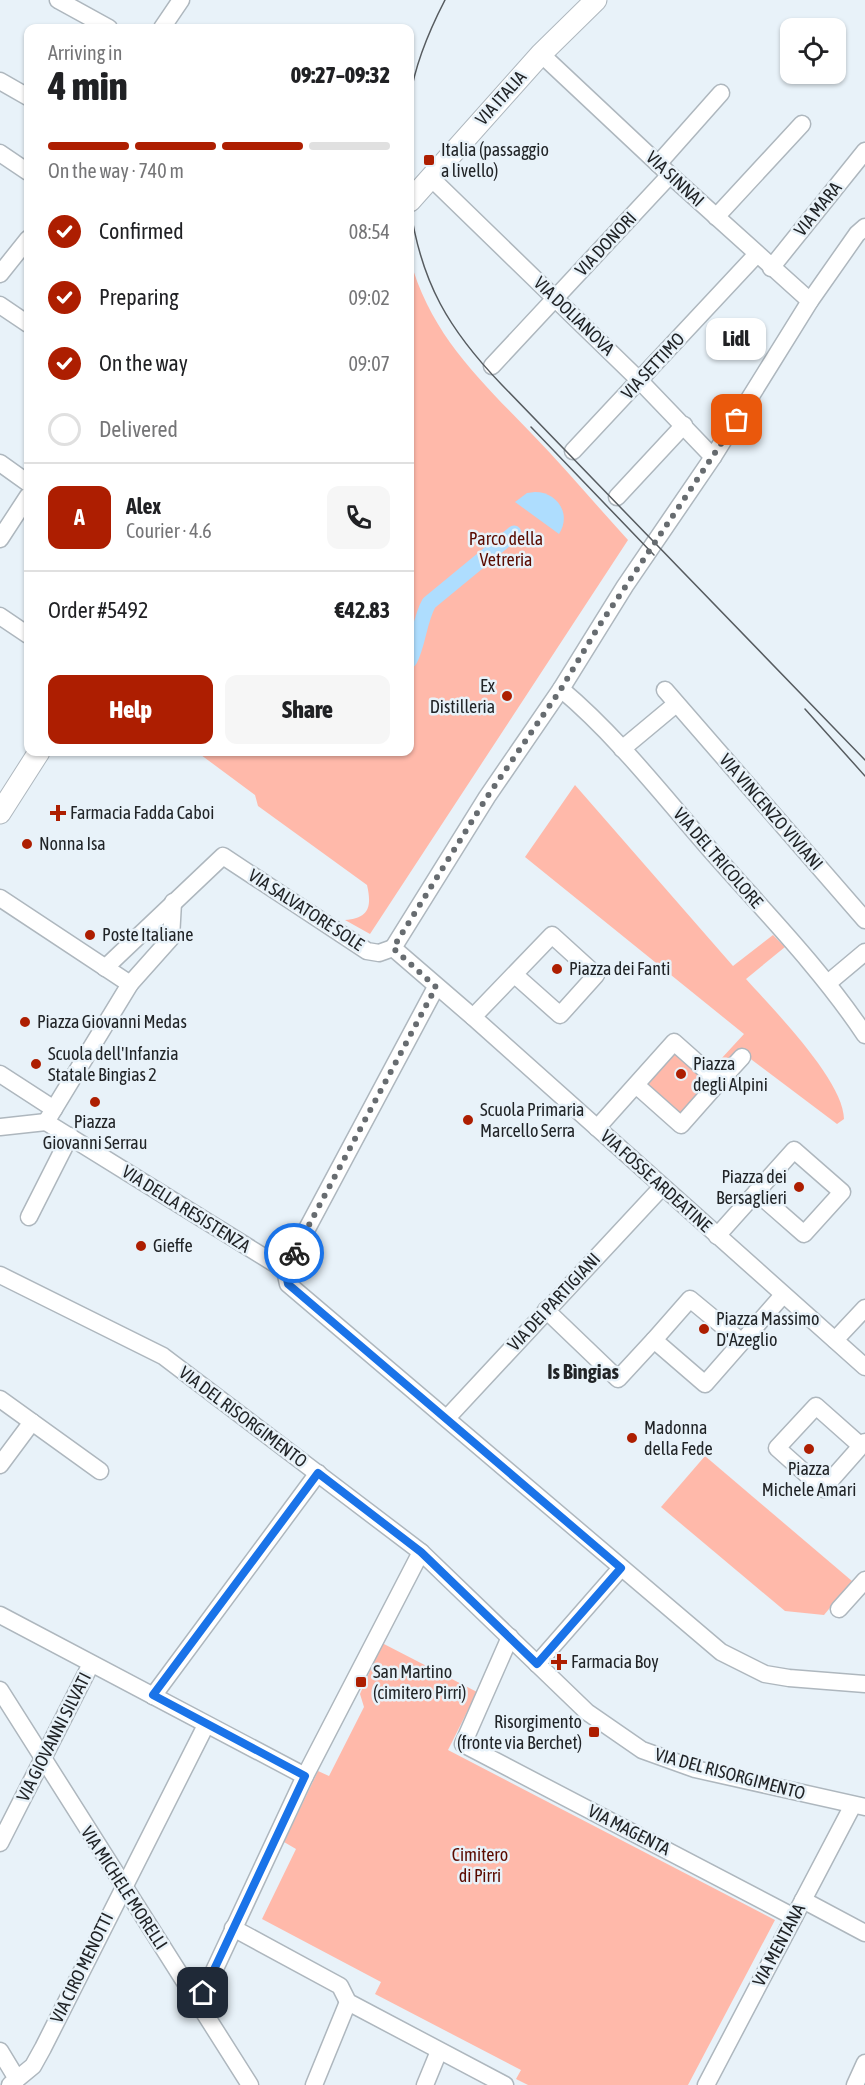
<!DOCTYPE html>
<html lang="en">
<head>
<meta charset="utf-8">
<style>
  :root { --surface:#fff; --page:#f6f6f6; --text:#202124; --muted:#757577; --line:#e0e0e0; --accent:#ad1e01 }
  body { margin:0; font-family:"Asap Condensed",sans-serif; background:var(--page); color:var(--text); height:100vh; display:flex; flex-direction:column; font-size:22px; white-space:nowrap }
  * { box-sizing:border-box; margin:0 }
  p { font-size:20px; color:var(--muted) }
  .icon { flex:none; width:33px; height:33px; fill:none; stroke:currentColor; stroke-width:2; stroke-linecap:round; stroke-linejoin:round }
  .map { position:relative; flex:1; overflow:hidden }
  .drawer { position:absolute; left:24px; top:24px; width:390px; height:732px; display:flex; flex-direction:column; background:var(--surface); border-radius:12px; box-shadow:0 2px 4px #0004 }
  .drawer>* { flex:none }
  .tools { position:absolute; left:780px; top:18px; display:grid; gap:12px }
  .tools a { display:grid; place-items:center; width:66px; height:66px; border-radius:12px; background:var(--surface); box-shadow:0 2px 4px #0004; font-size:30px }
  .pin { position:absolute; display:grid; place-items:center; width:51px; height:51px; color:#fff; margin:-26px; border-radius:12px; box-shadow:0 3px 9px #0006 }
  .courier { position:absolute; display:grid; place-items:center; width:60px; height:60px; margin:-30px; border:4px solid #1a73e8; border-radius:50%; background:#fff; color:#222; box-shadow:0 2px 8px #0007 }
  .bubble { position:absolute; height:42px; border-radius:12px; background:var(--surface); box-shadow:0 2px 4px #0004; font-size:20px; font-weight:800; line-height:42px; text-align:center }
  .overview em { font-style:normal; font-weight:800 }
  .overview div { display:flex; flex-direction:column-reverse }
  .overview { display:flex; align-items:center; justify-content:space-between; height:102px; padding:0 24px }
  h1 { font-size:39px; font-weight:800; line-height:45px }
  .bar { display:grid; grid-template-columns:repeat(4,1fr); gap:9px 6px; align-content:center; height:72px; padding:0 24px }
  .bar i { height:8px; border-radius:4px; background:var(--line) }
  .bar .selected { background:var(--accent) }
  .bar p { grid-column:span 4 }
  .line { display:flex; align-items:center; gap:15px; padding:0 24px; border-top:2px solid var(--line) }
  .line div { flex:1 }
  .round { display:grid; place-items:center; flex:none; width:63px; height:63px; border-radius:12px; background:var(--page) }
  ol { padding:0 24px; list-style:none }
  li { display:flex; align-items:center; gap:18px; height:66px }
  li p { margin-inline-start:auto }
  li .icon { padding:6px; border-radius:50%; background:var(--accent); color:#fff; stroke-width:4 }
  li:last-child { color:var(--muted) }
  li i { width:33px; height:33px; border:3px solid var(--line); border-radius:50% }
  .button { display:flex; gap:12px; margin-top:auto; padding:12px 24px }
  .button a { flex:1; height:69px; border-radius:12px; background:var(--accent); color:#fff; font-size:24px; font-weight:800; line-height:69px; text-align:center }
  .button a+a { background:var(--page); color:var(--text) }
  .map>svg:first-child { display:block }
</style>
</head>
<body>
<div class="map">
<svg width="865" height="2085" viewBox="0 0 865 2085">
  <rect width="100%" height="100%" fill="#e8f2f9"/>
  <g fill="#ffb9aa">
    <path d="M410,259C430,334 480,380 532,434C565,468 596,505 628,540L370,934L345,920C369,918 372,907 367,885L258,806L255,795L197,752H410Z"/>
    <path d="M575,785L733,966L773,935L785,947L746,979C772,1008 844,1081 844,1119L837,1124L744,1054L681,1125L636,1085L674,1042L709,1072L744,1034L525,857Z"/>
    <polygon points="705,1456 852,1581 824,1615 785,1611 661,1507"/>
    <polygon points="382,1643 477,1692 448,1750 775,1920 688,2085 528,2085 516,2079 521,2070 375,1994 381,1982 262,1919 296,1849 284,1842 318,1771 329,1776 364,1707 360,1694"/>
  </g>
  <path fill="#aeddfe" d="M535,492C557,492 572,514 559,534L515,502L527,493Z"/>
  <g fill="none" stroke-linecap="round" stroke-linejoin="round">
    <path stroke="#aeddfe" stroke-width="15" d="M410,660C419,642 419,621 429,603L514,533"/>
    <g stroke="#aeb7be" stroke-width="19">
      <g id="minor">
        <polyline points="58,0 109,28"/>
        <polyline points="162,28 181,0"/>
        <polyline points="541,54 670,175 810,301"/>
        <polyline points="0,81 28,97"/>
        <polyline points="0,153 28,172"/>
        <polyline points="658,164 721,93"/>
        <polyline points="431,178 640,381 713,457"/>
        <polyline points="716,217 802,124"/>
        <polyline points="771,268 865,151"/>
        <polyline points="0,274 28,239"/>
        <polyline points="0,305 28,324"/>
        <polyline points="492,366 670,175"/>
        <polyline points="573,451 757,254"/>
        <polyline points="0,463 28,483"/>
        <polyline points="617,497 684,425"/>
        <polyline points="0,539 28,496"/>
        <polyline points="0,616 28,635"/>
        <path d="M561,689C618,737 664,797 713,853C765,912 821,969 865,1035"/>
        <polyline points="665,690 865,920"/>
        <polyline points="622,749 676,704"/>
        <polyline points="0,898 130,984"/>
        <polyline points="393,948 487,797 561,689 625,586 713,457 810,301 857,234 865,227"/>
        <polyline points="393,948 473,1017 865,1367"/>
        <polyline points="105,968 223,856 367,951 379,953 393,948"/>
        <polyline points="828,983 865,952"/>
        <polyline points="473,1017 552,935 596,975 560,1015 515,975"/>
        <polyline points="0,1074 54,1109"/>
        <polyline points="719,1082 742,1057"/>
        <polyline points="46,1122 285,1270 288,1284 721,1652 765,1674 789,1678 865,1684"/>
        <polyline points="46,1122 130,984 171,938 173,902"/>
        <polyline points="0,1127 46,1122"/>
        <polyline points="597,1128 674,1042 719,1082 681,1125 636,1085"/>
        <polyline points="29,1217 70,1136"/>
        <polyline points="717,1236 794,1150 842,1192 804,1234 756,1192"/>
        <polyline points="285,1270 436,987"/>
        <polyline points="0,1275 163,1356 421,1552 587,1712 642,1750 695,1769 865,1807"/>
        <polyline points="546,1310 618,1379 654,1340"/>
        <polyline points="835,1340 865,1308"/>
        <polyline points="742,1342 690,1299 654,1340 705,1384 783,1295"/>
        <polyline points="0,1399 100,1471"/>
        <polyline points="447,1418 662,1187"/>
        <polyline points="861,1446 816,1406 777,1448 823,1489 861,1446 865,1442"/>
        <polyline points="0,1465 32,1422"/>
        <polyline points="839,1609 865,1580"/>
        <polyline points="0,1615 305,1776"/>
        <polyline points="510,1637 463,1744 794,1917"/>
        <polyline points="537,1664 621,1568"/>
        <polyline points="0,1690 250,2085"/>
        <polyline points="153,1696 318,1473"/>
        <polyline points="0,1843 91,1664"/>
        <polyline points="803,1900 865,1933"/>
        <polyline points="233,1928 340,1986 348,2002 505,2085"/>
        <polyline points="199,2003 305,1776 421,1552"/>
        <polyline points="0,2051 17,2079"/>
        <polyline points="10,2085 33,2066 43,2048 206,1725"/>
        <polyline points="314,2085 348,2002"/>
        <polyline points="425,2085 439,2051"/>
        <polyline points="706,2085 853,1805"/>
        <polyline points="855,2085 865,2063"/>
      </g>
    </g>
    <g stroke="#aeb7be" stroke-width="23">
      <g id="tertiary">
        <polyline points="410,201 541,54 596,0"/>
        <polyline points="0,813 39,752"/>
      </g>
    </g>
    <use href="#minor" stroke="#fff" stroke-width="16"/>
    <use href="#tertiary" stroke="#fff" stroke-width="21"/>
    <g stroke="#575c60" stroke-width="1.5">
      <path d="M410,98C415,64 429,31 445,0"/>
      <path d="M410,206C421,283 449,330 502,385L865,760"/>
      <polyline points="531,427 654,555"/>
      <polyline points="805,709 865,776"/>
    </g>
  </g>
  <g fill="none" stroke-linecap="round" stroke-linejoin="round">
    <polyline stroke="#676c70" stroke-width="6" stroke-dasharray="0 10.8" points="294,1253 436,987 393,948 487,797 561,689 597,629 737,420"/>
    <polyline stroke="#1a73e8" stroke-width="8" points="203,1993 305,1776 153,1695 318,1473 421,1552 537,1664 621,1568 288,1284 285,1270 294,1253"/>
  </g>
  <g fill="#ad1e01" stroke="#e8f2f9" stroke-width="2">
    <rect x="423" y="154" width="12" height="12" rx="3"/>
    <circle cx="507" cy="696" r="6"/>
    <path d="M55 804h6v6h6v6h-6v6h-6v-6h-6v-6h6z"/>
    <circle cx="27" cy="844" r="6"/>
    <circle cx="90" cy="935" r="6"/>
    <circle cx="557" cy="969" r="6"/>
    <circle cx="25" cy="1022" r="6"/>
    <circle cx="36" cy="1064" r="6"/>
    <circle cx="681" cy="1074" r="6"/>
    <circle cx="95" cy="1102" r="6"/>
    <circle cx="468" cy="1120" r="6"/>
    <circle cx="799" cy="1187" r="6"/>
    <circle cx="141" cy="1246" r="6"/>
    <circle cx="704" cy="1329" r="6"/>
    <circle cx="632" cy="1438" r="6"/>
    <circle cx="809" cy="1449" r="6"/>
    <path d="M556 1653h6v6h6v6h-6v6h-6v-6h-6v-6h6z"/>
    <rect x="355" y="1676" width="12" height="12" rx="3"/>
    <rect x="588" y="1726" width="12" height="12" rx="3"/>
  </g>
  <g text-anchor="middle" stroke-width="5" stroke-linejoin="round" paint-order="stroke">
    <g font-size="18" fill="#212427" stroke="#e8f2f9">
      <text transform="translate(501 98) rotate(-48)" y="6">VIA ITALIA</text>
      <text transform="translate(675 179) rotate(43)" y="6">VIA SINNAI</text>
      <text transform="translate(818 209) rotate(-51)" y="6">VIA MARA</text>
      <text transform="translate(606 244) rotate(-47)" y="6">VIA DONORI</text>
      <text transform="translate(574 316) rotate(44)" y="6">VIA DOLIANOVA</text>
      <text transform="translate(653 366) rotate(-47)" y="6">VIA SETTIMO</text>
      <text transform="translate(771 812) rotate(49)" y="6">VIA VINCENZO VIVIANI</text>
      <text transform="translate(718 858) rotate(49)" y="6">VIA DEL TRICOLORE</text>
      <text transform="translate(306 910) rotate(33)" y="6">VIA SALVATORE SOLE</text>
      <text transform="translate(656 1181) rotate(42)" y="6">VIA FOSSE ARDEATINE</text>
      <text transform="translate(186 1209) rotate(32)" y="6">VIA DELLA RESISTENZA</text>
      <text transform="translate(554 1302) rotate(-47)" y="6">VIA DEI PARTIGIANI</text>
      <text transform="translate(243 1417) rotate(37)" y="6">VIA DEL RISORGIMENTO</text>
      <text transform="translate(54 1737) rotate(-63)" y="6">VIA GIOVANNI SILVATI</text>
      <text transform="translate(730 1774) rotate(15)" y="6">VIA DEL RISORGIMENTO</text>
      <text transform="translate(629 1830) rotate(27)" y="6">VIA MAGENTA</text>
      <text transform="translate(124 1888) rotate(57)" y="6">VIA MICHELE MORELLI</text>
      <text transform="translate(779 1945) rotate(-62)" y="6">VIA MENTANA</text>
      <text transform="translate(82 1968) rotate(-64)" y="6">VIA CIRO MENOTTI</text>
    </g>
    <g font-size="18" fill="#212427" stroke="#e8f2f9" text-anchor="start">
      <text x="441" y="156">Italia (passaggio<tspan x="441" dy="21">a livello)</tspan></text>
      <text x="495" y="692" text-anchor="end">Ex<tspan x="495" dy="21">Distilleria</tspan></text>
      <text x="70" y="819">Farmacia Fadda Caboi</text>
      <text x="39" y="850">Nonna Isa</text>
      <text x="102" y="941">Poste Italiane</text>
      <text x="569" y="975">Piazza dei Fanti</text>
      <text x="37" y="1028">Piazza Giovanni Medas</text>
      <text x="48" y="1060">Scuola dell'Infanzia<tspan x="48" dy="21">Statale Bingias 2</tspan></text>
      <text x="693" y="1070">Piazza<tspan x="693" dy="21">degli Alpini</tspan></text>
      <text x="480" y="1116">Scuola Primaria<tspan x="480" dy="21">Marcello Serra</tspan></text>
      <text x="95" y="1128" text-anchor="middle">Piazza<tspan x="95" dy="21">Giovanni Serrau</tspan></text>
      <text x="787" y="1183" text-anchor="end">Piazza dei<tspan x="787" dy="21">Bersaglieri</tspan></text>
      <text x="153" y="1252">Gieffe</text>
      <text x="716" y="1325">Piazza Massimo<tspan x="716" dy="21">D'Azeglio</tspan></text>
      <text x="644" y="1434">Madonna<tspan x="644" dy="21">della Fede</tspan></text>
      <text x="809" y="1475" text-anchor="middle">Piazza<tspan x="809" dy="21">Michele Amari</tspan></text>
      <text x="571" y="1668">Farmacia Boy</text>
      <text x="373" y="1678">San Martino<tspan x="373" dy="21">(cimitero Pirri)</tspan></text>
      <text x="582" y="1728" text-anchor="end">Risorgimento<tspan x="582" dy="21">(fronte via Berchet)</tspan></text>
    </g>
    <g font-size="18" fill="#5a0b00" stroke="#e8f2f9">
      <text x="506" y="545">Parco della<tspan x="506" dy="21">Vetreria</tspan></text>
      <text x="480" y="1861">Cimitero<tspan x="480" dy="21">di Pirri</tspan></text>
    </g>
    <g font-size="21" font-weight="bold" fill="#212427" stroke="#e8f2f9">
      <text x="583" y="1379">Is Bìngias</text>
    </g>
  </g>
</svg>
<div class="tools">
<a><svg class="icon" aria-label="locate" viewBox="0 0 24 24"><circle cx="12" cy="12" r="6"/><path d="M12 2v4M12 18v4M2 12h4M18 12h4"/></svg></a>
</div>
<div class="pin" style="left:737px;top:420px;background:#ea580c"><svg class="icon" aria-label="bag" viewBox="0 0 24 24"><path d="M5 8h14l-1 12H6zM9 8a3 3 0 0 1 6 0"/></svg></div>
<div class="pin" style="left:203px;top:1993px;background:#1f2937"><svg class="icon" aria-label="home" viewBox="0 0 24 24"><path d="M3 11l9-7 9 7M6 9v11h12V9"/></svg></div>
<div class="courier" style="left:294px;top:1253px"><svg class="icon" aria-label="bike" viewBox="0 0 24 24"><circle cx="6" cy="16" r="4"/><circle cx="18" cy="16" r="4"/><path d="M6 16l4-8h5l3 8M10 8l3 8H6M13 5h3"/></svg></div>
<div class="bubble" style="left:706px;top:318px;width:60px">Lidl</div>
<section class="drawer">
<div class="overview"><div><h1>4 min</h1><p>Arriving in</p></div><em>09:27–09:32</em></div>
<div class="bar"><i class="selected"></i><i class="selected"></i><i class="selected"></i><i></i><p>On the way · 740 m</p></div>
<ol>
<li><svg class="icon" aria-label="check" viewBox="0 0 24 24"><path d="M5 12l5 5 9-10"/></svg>Confirmed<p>08:54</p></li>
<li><svg class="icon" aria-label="check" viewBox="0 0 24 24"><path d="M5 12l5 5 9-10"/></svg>Preparing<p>09:02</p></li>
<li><svg class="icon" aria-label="check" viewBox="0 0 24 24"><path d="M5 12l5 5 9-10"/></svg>On the way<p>09:07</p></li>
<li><i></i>Delivered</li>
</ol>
<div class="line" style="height:108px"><b class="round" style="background:var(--accent);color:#fff">A</b><div><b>Alex</b><p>Courier · 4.6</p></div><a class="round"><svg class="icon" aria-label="phone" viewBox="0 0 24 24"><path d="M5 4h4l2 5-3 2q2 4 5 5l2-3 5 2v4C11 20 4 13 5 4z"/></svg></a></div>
<div class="line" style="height:78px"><div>Order #5492</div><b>€42.83</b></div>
<div class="button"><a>Help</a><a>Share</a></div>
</section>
</div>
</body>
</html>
